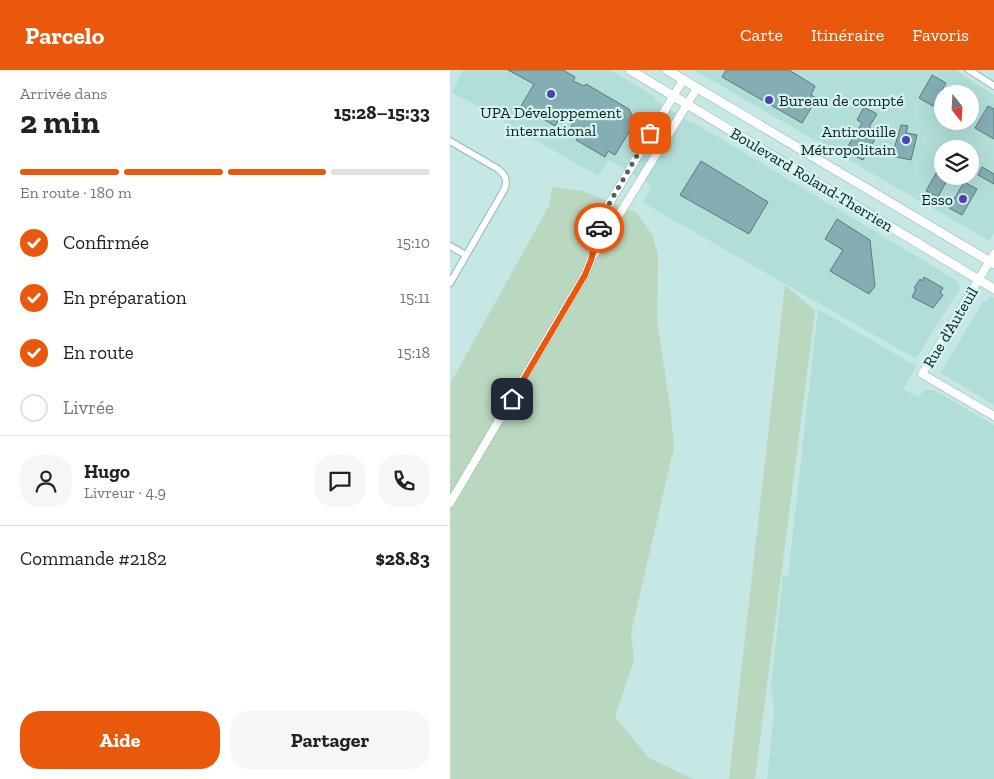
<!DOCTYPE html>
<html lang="fr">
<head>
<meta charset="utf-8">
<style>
  :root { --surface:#fff; --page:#f6f6f6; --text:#222; --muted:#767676; --line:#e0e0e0; --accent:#ea580c }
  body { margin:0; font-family:"Zilla Slab",serif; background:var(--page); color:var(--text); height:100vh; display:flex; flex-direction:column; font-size:19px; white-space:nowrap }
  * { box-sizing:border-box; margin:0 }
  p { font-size:16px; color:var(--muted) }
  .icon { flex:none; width:28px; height:28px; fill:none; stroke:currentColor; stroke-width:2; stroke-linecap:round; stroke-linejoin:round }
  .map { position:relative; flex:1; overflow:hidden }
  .side { display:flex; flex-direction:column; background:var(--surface); width:450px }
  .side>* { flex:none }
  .needle { width:32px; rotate:162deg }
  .controls { position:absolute; left:484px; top:15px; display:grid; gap:10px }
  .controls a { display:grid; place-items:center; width:45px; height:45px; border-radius:50%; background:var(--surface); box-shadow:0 5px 20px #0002; font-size:25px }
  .pin { position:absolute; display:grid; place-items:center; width:42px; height:42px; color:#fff; margin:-21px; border-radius:10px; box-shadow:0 2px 8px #0006 }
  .courier { position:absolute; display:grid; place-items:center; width:50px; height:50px; margin:-25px; border:4px solid #ea580c; border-radius:50%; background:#fff; color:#222; box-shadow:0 1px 6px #0007 }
  .overview em { font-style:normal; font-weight:800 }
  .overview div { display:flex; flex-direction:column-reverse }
  .overview { display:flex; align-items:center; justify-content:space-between; height:85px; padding:0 20px }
  h1 { font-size:32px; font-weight:800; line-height:38px }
  .bar { display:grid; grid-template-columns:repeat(4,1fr); gap:8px 5px; align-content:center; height:60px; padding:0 20px }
  .bar i { height:6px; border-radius:4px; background:var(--line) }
  .bar .active { background:var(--accent) }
  .bar p { grid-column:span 4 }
  .line { display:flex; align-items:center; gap:12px; padding:0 20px; border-top:1px solid var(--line) }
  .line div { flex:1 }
  .round { display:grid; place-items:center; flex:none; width:52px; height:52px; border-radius:20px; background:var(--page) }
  ol { padding:0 20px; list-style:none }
  li { display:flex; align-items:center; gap:15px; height:55px }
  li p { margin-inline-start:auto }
  li .icon { padding:5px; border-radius:50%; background:var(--accent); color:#fff; stroke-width:4 }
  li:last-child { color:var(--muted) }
  li i { width:28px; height:28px; border:2px solid var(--line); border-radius:50% }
  .primary-button { display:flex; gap:10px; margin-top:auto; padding:10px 20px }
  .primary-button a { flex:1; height:58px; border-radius:20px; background:var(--accent); color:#fff; font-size:20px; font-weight:800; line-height:58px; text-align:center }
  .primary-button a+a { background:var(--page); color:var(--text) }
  header { display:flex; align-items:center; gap:30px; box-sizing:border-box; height:70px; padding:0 25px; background:var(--accent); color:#fff }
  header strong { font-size:24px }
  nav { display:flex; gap:28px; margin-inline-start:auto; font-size:18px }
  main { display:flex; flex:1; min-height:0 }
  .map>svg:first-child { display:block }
</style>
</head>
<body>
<header>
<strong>Parcelo</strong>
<nav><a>Carte</a><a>Itinéraire</a><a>Favoris</a></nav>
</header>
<main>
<section class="side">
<div class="overview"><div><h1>2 min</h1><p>Arrivée dans</p></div><em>15:28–15:33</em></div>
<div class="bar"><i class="active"></i><i class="active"></i><i class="active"></i><i></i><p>En route · 180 m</p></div>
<ol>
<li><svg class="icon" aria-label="check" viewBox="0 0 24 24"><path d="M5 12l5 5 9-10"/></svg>Confirmée<p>15:10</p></li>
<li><svg class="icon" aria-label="check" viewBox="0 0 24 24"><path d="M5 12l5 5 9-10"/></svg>En préparation<p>15:11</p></li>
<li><svg class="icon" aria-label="check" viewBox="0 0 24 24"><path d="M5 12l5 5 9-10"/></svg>En route<p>15:18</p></li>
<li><i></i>Livrée</li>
</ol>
<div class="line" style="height:90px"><a class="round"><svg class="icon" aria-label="person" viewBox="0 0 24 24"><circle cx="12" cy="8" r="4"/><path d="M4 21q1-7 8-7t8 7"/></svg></a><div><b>Hugo</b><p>Livreur · 4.9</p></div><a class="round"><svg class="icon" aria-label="chat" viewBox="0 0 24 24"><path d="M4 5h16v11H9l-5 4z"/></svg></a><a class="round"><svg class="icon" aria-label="phone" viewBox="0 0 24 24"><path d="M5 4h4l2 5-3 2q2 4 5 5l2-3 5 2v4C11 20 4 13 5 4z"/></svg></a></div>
<div class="line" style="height:65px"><div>Commande #2182</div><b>$28.83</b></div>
<div class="primary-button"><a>Aide</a><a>Partager</a></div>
</section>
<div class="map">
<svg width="544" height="709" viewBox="0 0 544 709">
  <rect width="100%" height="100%" fill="#c6e8e4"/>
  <g fill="#b2ded8" fill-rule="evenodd">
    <polygon points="13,0 161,0 205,27 204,30 242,53 243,52 508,211 510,218 466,289 192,132 202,116 159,90 148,106 2,22"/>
    <path d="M244,0H506L544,25V163L539,171ZM492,24H520V51H492ZM492,79H520V106H492Z"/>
    <polygon points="540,226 544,228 544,335 491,303 533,231 536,232"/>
    <polygon points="368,239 466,296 453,319 468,327 475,320 484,320 544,355 544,709 317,709 324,643 321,617 333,505 338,506"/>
  </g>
  <g fill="#bad7bf">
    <polygon points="102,117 133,121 187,143 203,166 208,185 207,250 220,337 224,377 181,563 184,590 165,647 199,688 243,709 0,709 0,314 99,136"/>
    <polygon points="335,215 365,241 305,709 279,709"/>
  </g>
  <g fill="#84aeb4" stroke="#59787c">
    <polygon points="58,0 113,0 125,7 123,11 134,16 136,14 179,39 185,52 165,85 158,81 155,87 126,70 129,65 120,59 123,53 111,46 105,56 71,36 84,14"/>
    <polygon points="276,0 339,0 365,16 361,25 367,28 352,53 272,7"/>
    <polygon points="482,5 496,13 483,36 469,28"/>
    <polygon points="538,36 544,39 544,69 525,58"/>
    <polygon points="414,37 427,44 419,57 429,62 413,90 395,81 412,53 407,50"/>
    <polygon points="451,55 458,56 456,63 467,65 461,90 442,86"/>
    <polygon points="251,91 318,132 299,164 230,125"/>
    <polygon points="532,97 544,104 544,114 528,105"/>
    <polygon points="489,98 492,100 492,106 499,106 488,127 476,121"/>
    <polygon points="514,112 527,119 512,145 499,138"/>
    <polygon points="387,149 420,170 425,216 419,224 380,201 393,180 375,169"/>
    <polygon points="474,207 493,218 490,223 493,225 483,238 462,227 466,219 464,218 470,209 472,211"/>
  </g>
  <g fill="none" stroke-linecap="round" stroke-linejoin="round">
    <g stroke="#95b7b3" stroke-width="8">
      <g id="minor">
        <polyline points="519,0 544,16"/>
        <path d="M0,71L48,99C56,105 58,111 54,120L0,213"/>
        <polyline points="0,176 16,185"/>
      </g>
    </g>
    <g stroke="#95b7b3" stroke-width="9">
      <g id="tertiary">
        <polyline points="145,184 247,18"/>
        <polyline points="544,184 472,304 544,346"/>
        <path d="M0,433L133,208C146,185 148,158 159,134L233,10"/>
      </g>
    </g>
    <g stroke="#95b7b3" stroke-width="10">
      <g id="secondary">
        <polyline points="180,0 544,219"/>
        <polyline points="217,0 544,194"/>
      </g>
    </g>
    <use href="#minor" stroke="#fff" stroke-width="6"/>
    <use href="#tertiary" stroke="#fff" stroke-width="8"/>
    <use href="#secondary" stroke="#fff" stroke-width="9"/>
  </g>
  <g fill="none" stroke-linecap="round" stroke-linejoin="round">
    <polyline stroke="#4f6361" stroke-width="5" stroke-dasharray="0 9" points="149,158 159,134 200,63"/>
    <polyline stroke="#ea580c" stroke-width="6" points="62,329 135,205 141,190 149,158"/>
  </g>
  <g fill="#4e40b7" stroke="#d3f5f1" stroke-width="2">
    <circle cx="101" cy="24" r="5"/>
    <circle cx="319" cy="30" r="5"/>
    <circle cx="456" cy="70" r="5"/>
    <circle cx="513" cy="129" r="5"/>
  </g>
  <g text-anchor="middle" stroke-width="4.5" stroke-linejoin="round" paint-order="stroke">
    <g font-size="16" fill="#0f1c1b" stroke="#d3f5f1" text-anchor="end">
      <text x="329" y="36" text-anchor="start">Bureau de compté</text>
      <text x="101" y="48" text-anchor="middle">UPA Développement<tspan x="101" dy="18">international</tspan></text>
      <text x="446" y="67">Antirouille<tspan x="446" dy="18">Métropolitain</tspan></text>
      <text x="503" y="135">Esso</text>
    </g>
    <g font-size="16" fill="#0f1c1b" stroke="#d3f5f1">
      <text transform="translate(362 109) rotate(31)" y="6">Boulevard Roland-Therrien</text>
      <text transform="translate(500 257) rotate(-59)" y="6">Rue d'Auteuil</text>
    </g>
  </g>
</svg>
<div class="controls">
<a><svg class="needle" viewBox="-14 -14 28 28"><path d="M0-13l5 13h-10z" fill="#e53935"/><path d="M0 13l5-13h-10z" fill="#767676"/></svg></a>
<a><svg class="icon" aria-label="layers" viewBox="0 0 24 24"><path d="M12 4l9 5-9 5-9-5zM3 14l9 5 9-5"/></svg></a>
</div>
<div class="pin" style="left:200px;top:63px;background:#ea580c"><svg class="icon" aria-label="bag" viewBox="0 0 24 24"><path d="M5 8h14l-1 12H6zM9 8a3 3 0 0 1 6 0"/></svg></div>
<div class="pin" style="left:62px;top:329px;background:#1f2937"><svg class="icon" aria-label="home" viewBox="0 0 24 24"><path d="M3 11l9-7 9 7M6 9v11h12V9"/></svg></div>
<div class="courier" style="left:149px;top:158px"><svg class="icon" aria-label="car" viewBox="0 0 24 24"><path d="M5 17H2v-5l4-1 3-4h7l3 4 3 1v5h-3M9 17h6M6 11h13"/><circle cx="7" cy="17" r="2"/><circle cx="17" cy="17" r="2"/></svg></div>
</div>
</main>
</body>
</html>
